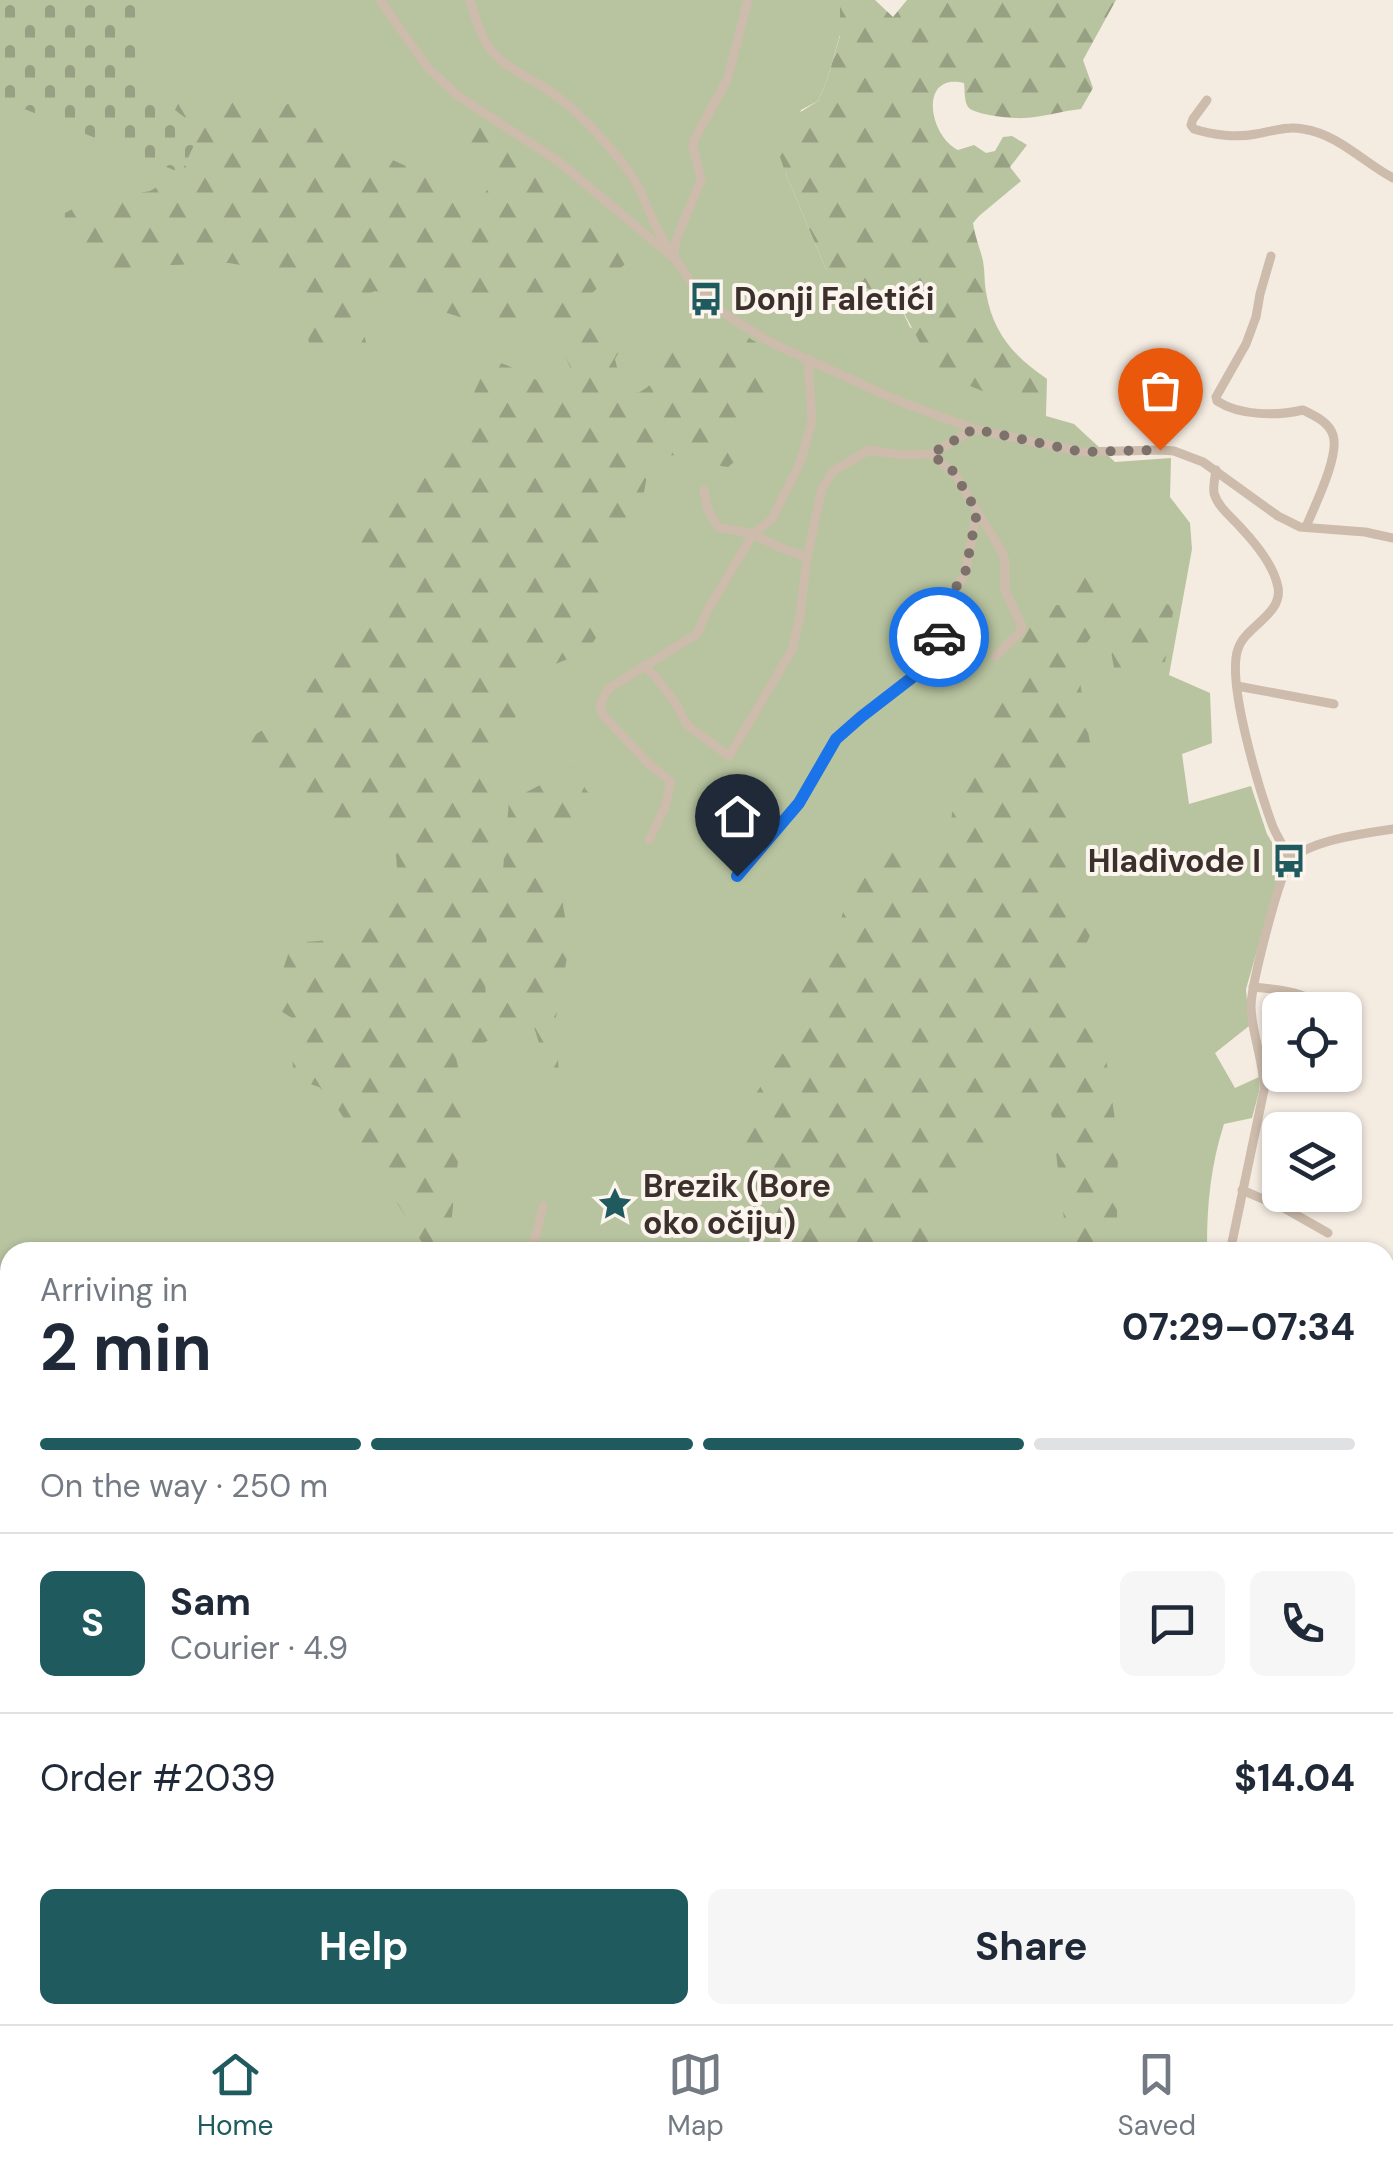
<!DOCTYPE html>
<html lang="en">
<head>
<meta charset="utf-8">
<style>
  :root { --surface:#fff; --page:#f6f6f7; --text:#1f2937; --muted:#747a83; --line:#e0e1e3; --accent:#1f5a5e }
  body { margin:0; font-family:"DM Sans",sans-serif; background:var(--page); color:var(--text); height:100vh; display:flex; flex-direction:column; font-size:38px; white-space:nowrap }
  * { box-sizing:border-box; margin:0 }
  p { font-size:32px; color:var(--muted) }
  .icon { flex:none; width:55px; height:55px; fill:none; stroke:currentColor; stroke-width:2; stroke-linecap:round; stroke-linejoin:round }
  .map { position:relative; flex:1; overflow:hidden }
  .panel { position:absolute; left:0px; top:1242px; width:1395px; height:782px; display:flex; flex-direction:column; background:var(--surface); border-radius:30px 30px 0 0; box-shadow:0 2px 8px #0004 }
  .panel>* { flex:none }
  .buttons { position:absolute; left:1262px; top:992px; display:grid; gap:20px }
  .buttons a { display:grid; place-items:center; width:100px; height:100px; border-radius:15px; background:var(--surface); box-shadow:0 2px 8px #0004; font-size:50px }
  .pin { position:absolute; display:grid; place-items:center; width:85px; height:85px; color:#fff; margin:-102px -42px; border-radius:50% 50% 50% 0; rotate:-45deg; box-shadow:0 0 10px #0007 }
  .pin .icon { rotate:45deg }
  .courier { position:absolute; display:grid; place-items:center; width:100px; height:100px; margin:-50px; border:8px solid #1a73e8; border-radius:50%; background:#fff; color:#222; box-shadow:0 2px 12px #0007 }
  .head em { font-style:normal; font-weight:700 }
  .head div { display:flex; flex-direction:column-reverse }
  .head { display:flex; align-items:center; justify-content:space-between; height:170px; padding:0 40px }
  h1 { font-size:65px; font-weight:700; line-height:75px }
  .bar { display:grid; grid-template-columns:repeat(4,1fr); gap:15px 10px; align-content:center; height:120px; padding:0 40px }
  .bar i { height:12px; border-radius:8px; background:var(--line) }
  .bar .selected { background:var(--accent) }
  .bar p { grid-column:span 4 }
  .line { display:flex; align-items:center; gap:25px; padding:0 40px; border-top:2px solid var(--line) }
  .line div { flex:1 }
  .round { display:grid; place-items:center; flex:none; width:105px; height:105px; border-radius:15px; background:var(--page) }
  .primary-button { display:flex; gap:20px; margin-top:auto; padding:20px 40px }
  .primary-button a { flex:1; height:115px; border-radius:15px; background:var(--accent); color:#fff; font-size:40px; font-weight:700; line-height:115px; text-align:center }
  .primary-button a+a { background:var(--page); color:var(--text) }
  .dock { display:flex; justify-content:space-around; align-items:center; height:140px; border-top:2px solid var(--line); background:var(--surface); font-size:28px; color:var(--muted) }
  .dock a { display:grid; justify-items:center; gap:5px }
  .dock .selected { color:var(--accent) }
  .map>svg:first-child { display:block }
</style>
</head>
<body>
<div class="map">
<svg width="1393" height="2024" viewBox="0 0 1393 2024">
  <defs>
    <pattern id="forest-firs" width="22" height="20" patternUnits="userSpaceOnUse" patternTransform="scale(2.5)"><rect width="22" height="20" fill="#b8c4a0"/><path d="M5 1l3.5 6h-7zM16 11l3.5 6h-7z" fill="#97a083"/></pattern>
    <pattern id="cemetery-stones" width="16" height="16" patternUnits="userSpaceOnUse" patternTransform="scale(2.5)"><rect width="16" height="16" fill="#b8c4a0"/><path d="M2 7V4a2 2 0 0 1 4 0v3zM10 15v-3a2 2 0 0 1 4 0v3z" fill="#97a083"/></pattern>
  </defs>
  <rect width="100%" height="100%" fill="#f4ebe1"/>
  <g fill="#b8c4a0">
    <path d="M0,0H840V35L827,80L818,101L801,110L785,172L825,267L837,281L882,292L899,304L910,327L1046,416L1074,424L1115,462L1171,458L1170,497L1190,523L1192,549L1169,675L1210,693L1212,743L1182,754L1189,804L1251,786L1267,834L1280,856L1277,881L1246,989L1249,1026L1215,1053L1235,1088L1259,1077V1092L1252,1118L1224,1124C1211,1164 1207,1204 1207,1245L1227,1248L1226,1252H10V1522L0,1515Z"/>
    <polygon points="10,1844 10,2015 489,2015 489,2024 0,2024 0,1864"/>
  </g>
  <g fill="url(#forest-firs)">
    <path d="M840,0H875L893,17L907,0H1116L1083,60L1093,88L1081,109C1062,111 1043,117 1024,118C1014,119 974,115 968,107C964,101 965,90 964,83C919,72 928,135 958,150L974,145L986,153L995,151L1003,137L1012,136L1027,145L1010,167L1021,181L979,216L973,223C975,237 980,248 983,261C985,271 984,282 986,292C993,334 1014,356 1047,379L1046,416L970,386L932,365L899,304L882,292L836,281L825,267L785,172L776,145L775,128L818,101L827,80L840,36Z"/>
    <path d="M234,90L253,116L269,121L298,94L328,118L327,154L368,149L473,196L485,193L497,177L448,136L466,110L534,154L577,191L639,252L584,300L624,343L615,359C618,374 624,386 638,393C675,376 645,342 676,336L696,349L716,353L739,332L759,344C766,362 767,379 781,394L774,406H760L756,408C744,433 752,449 728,467L714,465L698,456L666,455L648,471L642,502L628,547C595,564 613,565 615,590C616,600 610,612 606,620C601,629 596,640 589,647C572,663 534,665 522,686C517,696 517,714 514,725C508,745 492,760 478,776L491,798L500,800L484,967L489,1040L456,1058L465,1097L448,1252H428L331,1098L319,1087L293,1078L292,1018L279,1010L277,987L292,943C312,941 335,942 354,932C388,915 406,877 392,841C388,829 380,817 375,806L368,805L348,844L333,847L327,841L332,807L325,794L287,802L245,742C251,738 258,732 265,729C283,721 317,728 304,693C327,657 353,658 356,609L380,596V589L360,547L363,535L377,507L391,492L442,455L462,435L467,419V407L490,359C501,363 512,367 522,372C540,381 556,396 574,378C567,355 548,323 524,316L505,328L484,325L392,295L375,291L359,298L356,309L371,358L309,344L299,275L229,263L144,266L99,276L84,271L64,229L65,213L83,203L150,191L181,173L201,130L175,110L179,102L196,105Z"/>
    <path d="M1093,566L1102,583L1111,590L1174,606L1165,662L1156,663L1126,681L1116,678L1108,636L1098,627L1076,658L1092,755L1069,778C1067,816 1066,853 1075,890C1078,904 1094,921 1090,935C1087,946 1070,965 1064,976L1069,991L1106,1058L1118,1141L1117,1220L1122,1252H1068L1050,1104L944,1190L928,1252H754C764,1209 763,1193 735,1157L741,1128L755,1095L791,1041L799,1020L791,977L827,969L847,898L876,848L884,845L913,862H925L940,848L950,833L952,813L983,764L984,744L982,713L997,686L1014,666L1018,643L1010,621L1031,602L1040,607L1059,605L1087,568Z"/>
    <path d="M574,765H583C580,784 583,790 598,800L592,825L564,821L556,828L545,871L563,876V906L570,942L555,1022L559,1072L548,1071L533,1024L497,1037L495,962L509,801L556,777Z"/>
    <polygon points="0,1515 10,1522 10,1844 0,1864"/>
    <polygon points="1393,1516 1393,2024 1181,2024 1176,2015 1385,2015 1385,1518"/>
    <polygon points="591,2015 938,2015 942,2024 593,2024"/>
  </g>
  <path fill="url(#cemetery-stones)" d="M0,0H142L148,17C119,80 157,96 201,130L181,173L0,99Z"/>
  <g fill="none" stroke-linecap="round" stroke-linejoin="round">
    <g stroke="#cdbbac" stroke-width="9">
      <polyline points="380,0 427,67 457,95 558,161 675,259"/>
      <path d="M470,0C475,17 480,35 491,50C505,68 529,77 548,90C577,109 603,139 625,166C645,190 650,223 668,248"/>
      <polyline points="748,0 727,80 694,140 693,147 701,180 678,235 674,248 675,259 692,283 723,313 770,342 896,400 974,429 1082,452 1161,450 1174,451 1203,462 1278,516 1300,527 1365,532 1393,538"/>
      <path d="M1207,100L1193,119L1191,125L1194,129C1212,135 1237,138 1256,134C1273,131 1287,126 1303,129C1338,134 1363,162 1393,178"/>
      <path d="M1271,256L1260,294L1256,317L1246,344L1216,397L1217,401C1240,416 1277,416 1303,410C1315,416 1329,422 1333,435C1340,456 1314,507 1306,527"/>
      <path d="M1216,470C1215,477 1213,486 1214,493C1218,508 1233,518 1242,529C1256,544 1274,567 1278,587C1283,615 1245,626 1238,649C1226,682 1260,792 1273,827C1278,838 1285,849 1291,861"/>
      <polyline points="704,490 707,508 718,527 753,534 778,547 807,557"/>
      <polyline points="977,511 1002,552 1005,560 1005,590 1022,626 1020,632 996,656"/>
      <polyline points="643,666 655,676 676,704 687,725 729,756 792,650 800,615 807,557 822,489 833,471 869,450 902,455 931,454 974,429"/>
      <polyline points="1237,686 1334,704"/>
      <polyline points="649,840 665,807 671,782 649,764 603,715 600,704 609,688 697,634 706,613 753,534 772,519 800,463 812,422 808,359"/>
      <polyline points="737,876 799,803 836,739 861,717 936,659 937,645 955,590 965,574 977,511 954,473 931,454"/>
      <path d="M1253,987C1287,990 1302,992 1331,1010"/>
      <polyline points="1345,1022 1350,1028 1353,1044"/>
      <polyline points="1242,1190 1284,1208 1328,1233"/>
      <polyline points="532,1252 543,1206"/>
      <path d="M1230,1252L1264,1090C1264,1060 1252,1036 1251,1007C1251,986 1279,874 1291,860C1310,840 1367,833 1393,829"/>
      <polyline points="0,1276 10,1280"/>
      <polyline points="1385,1290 1393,1287"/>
      <polyline points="1385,1492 1393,1491"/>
      <polyline points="398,2024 400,2015"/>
    </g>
  </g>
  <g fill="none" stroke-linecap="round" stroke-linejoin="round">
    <polyline stroke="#7c716b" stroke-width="10" stroke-dasharray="0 18" points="939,637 954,590 965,574 977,512 954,472 931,454 974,429 1082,452 1160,450"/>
    <polyline stroke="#1a73e8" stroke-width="12" points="737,876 799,803 836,739 861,717 936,659 939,637"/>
  </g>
  <defs>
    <g id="bus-bare" transform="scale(2.7)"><path d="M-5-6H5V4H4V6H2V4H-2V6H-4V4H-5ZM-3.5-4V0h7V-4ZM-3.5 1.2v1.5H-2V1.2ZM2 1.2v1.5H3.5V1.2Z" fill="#1f5a5e" stroke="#fbf5ee" stroke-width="2.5" paint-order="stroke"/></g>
    <g id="sight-bare" transform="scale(2.7)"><path d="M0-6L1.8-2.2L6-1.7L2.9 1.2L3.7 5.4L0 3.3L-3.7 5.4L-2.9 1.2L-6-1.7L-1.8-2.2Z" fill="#1f5a5e" stroke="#fbf5ee" stroke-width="2.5" paint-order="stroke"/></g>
  </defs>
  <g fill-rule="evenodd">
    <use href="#bus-bare" x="706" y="299"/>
    <use href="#bus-bare" x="1289" y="861"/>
    <use href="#sight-bare" x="615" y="1204"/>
  </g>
  <g text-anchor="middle" stroke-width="8" stroke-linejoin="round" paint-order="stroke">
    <g font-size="32" font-weight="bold" fill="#3b302b" stroke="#fbf5ee" text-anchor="start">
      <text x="734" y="310">Donji Faletići</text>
      <text x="1261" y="872" text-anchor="end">Hladivode I</text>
      <text x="643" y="1197">Brezik (Bore<tspan x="643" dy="37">oko očiju)</tspan></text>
    </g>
  </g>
</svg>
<div class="buttons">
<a><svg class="icon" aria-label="locate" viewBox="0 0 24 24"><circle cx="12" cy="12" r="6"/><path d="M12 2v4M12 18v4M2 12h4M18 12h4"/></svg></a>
<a><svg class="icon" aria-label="layers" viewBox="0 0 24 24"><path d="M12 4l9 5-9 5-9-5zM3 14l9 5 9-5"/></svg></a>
</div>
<div class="pin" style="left:1160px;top:450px;background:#ea580c"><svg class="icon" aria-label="bag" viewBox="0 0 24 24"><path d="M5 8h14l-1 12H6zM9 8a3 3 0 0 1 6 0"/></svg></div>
<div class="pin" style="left:737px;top:876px;background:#1f2937"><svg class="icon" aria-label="home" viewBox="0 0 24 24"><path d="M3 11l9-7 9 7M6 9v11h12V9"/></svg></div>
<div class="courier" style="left:939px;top:637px"><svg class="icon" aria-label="car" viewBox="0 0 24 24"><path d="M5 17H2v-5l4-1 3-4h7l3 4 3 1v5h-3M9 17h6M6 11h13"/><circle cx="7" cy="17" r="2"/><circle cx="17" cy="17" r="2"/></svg></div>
<section class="panel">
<div class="head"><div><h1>2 min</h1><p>Arriving in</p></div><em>07:29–07:34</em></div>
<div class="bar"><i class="selected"></i><i class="selected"></i><i class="selected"></i><i></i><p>On the way · 250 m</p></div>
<div class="line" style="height:180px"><b class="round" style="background:var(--accent);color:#fff">S</b><div><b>Sam</b><p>Courier · 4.9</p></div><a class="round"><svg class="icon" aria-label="chat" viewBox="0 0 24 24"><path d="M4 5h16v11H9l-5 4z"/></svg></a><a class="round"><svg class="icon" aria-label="phone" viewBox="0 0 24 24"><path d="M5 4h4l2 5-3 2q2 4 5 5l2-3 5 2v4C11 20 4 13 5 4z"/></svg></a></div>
<div class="line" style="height:130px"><div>Order #2039</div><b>$14.04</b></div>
<div class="primary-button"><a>Help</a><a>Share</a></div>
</section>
</div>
<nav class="dock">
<a class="selected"><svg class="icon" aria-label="home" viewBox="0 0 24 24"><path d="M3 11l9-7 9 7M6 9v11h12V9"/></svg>Home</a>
<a><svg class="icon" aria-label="map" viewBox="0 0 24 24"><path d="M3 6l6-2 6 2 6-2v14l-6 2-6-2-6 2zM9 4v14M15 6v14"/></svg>Map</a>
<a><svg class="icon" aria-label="saved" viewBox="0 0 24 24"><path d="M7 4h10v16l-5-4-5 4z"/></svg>Saved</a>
</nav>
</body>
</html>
